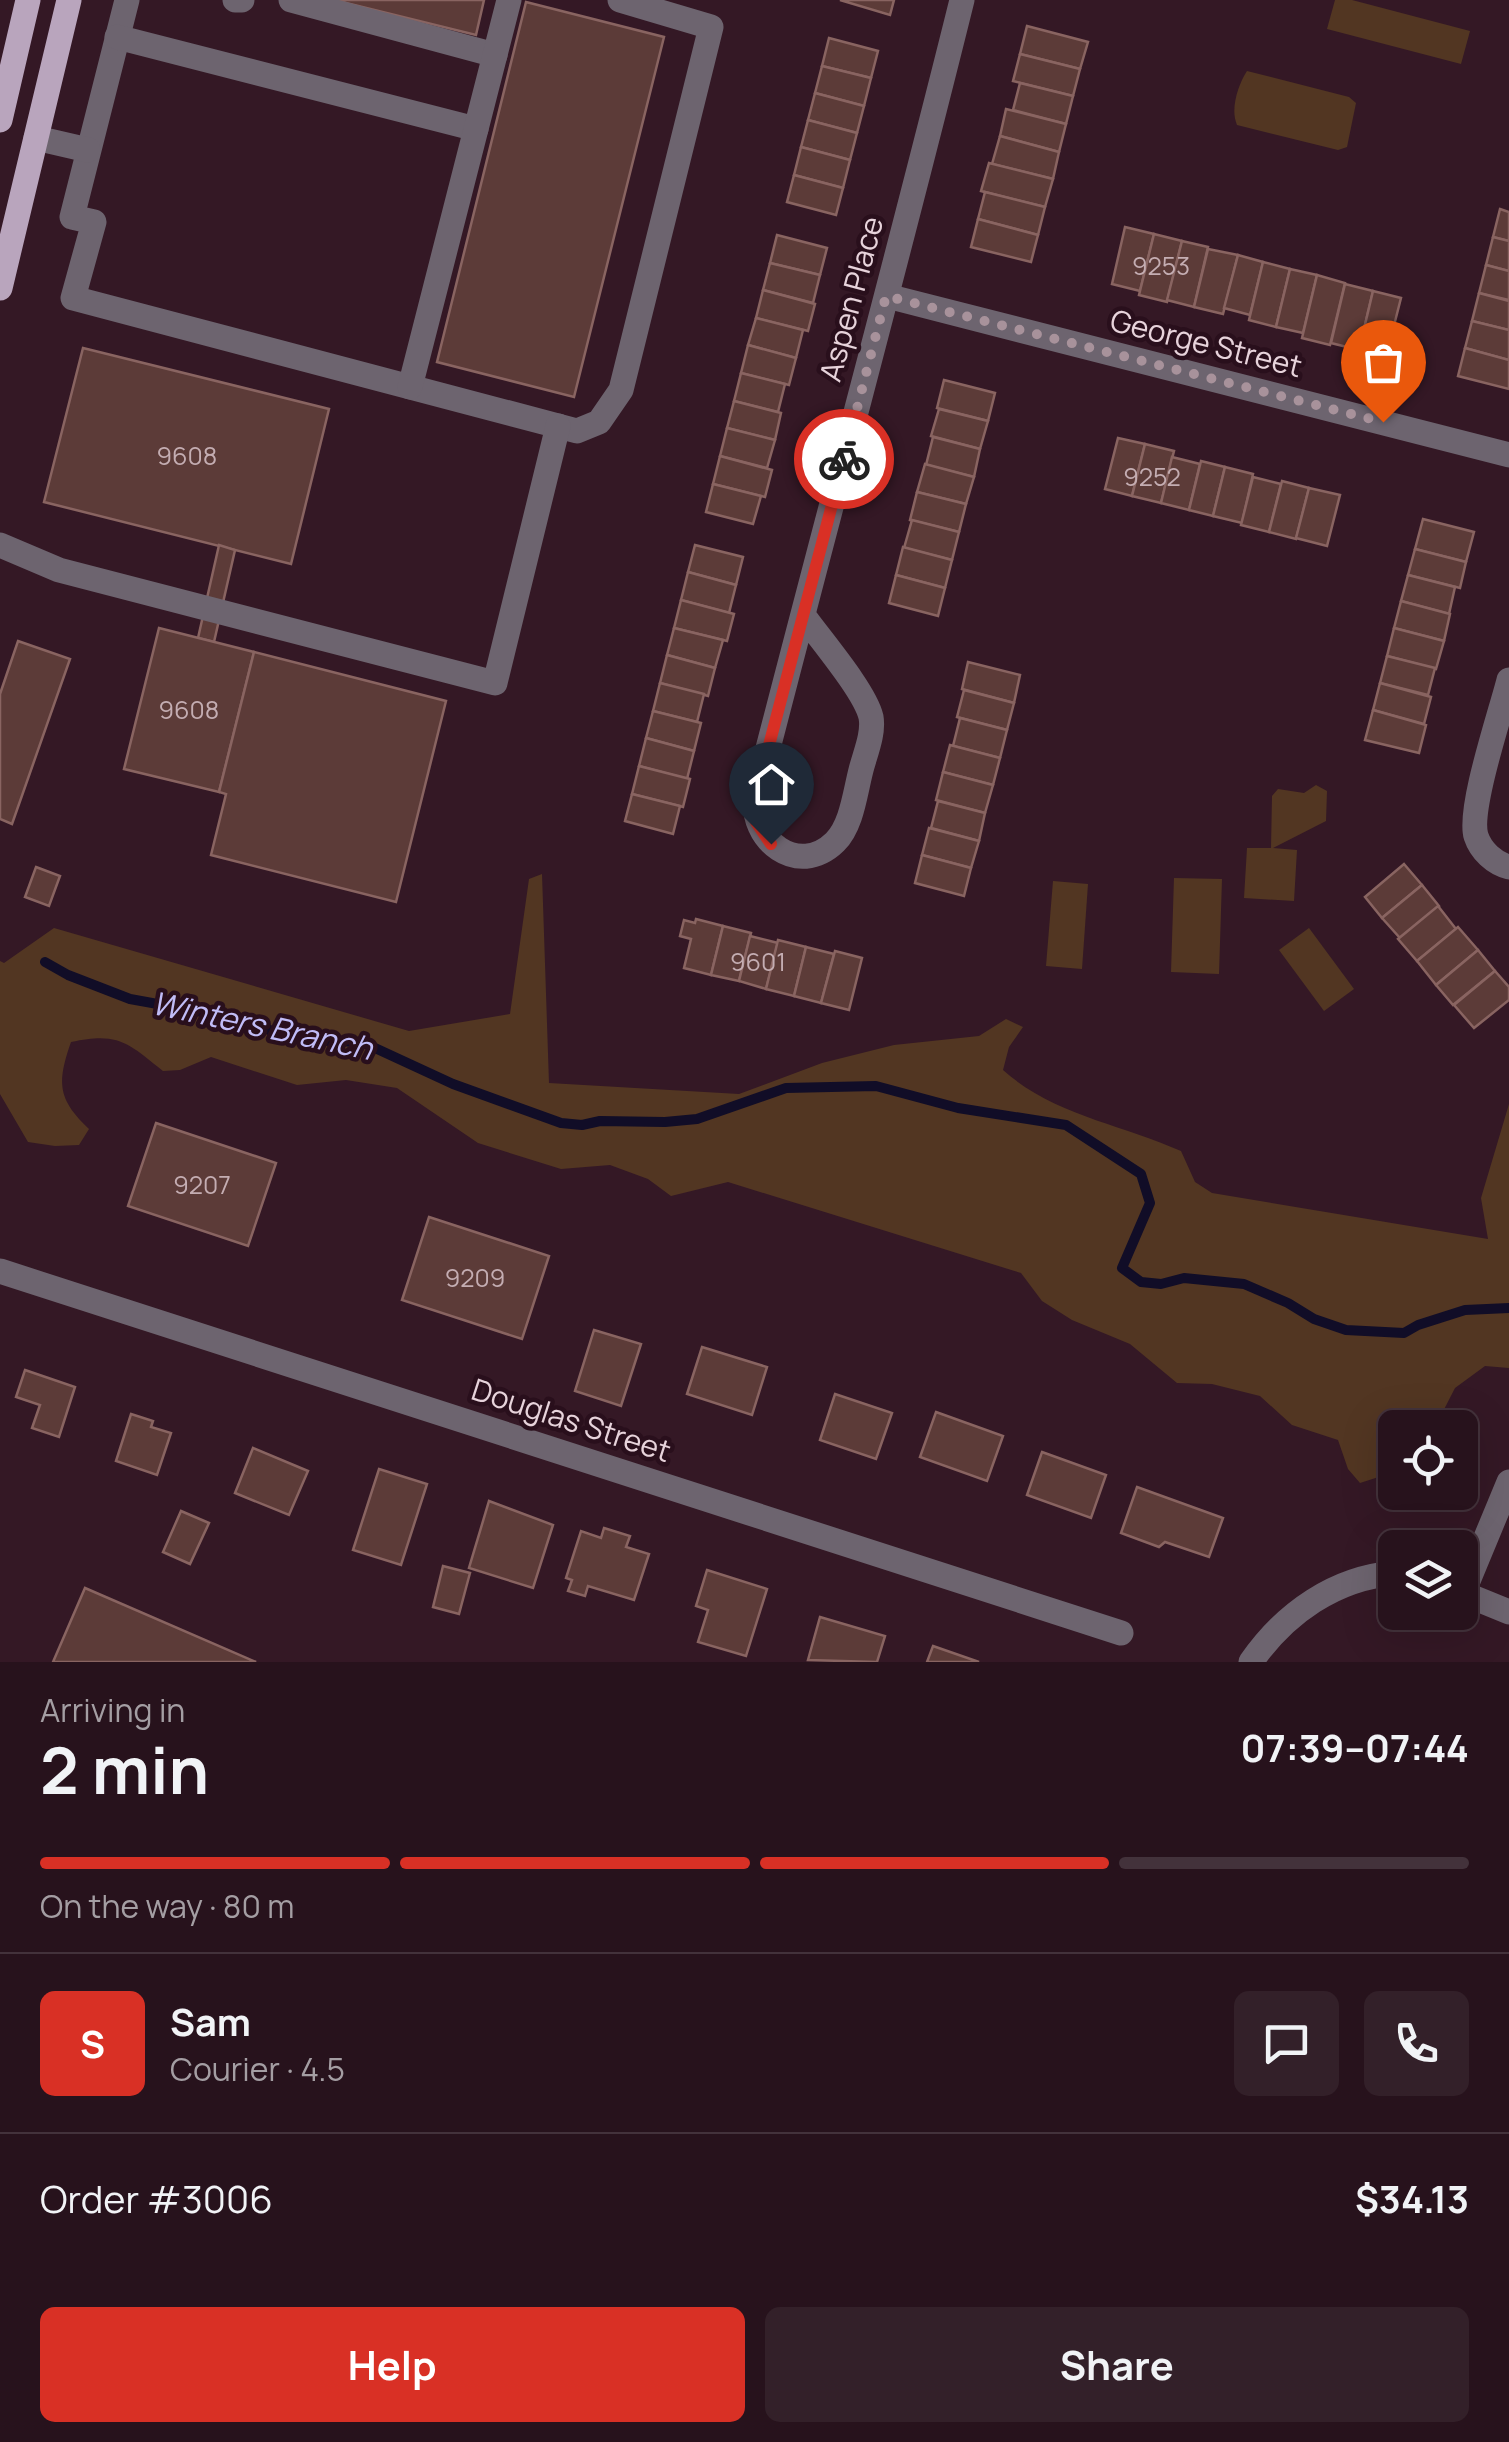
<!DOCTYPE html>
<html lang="en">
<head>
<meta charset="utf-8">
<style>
  :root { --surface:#27121c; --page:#332029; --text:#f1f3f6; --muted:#a49ea3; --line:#43323b; --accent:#d93025 }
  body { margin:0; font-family:Manrope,sans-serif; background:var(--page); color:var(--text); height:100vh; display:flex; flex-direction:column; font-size:38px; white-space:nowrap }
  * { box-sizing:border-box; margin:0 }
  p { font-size:32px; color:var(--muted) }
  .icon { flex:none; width:55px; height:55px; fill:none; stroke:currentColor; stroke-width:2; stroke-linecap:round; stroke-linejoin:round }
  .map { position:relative; height:1662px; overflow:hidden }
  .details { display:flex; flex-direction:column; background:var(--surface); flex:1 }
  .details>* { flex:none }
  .controls { position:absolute; left:1378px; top:1410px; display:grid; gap:20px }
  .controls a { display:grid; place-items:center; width:100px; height:100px; border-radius:15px; background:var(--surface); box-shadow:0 10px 40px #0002,0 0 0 2px var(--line); font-size:50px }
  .pin { position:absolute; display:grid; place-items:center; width:85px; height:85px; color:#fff; margin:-102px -42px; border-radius:50% 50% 50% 0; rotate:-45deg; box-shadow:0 0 10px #0007 }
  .pin .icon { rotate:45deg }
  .courier { position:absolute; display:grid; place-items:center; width:100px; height:100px; margin:-50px; border:8px solid #d93025; border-radius:50%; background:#fff; color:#222; box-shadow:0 2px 12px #0007 }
  .headline em { font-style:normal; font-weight:700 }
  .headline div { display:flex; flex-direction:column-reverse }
  .headline { display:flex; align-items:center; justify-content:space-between; height:170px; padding:0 40px }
  h1 { font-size:65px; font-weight:700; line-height:75px }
  .bar { display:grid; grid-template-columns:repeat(4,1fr); gap:15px 10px; align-content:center; height:120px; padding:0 40px }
  .bar i { height:12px; border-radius:8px; background:var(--line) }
  .bar .current { background:var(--accent) }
  .bar p { grid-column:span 4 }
  .line { display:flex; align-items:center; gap:25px; padding:0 40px; border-top:2px solid var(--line) }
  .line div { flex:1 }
  .round { display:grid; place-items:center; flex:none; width:105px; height:105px; border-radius:15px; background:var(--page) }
  .action { display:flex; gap:20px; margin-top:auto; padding:20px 40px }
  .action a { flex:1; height:115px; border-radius:15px; background:var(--accent); color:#fff; font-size:40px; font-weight:700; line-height:115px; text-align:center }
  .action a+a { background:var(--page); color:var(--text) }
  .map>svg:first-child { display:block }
</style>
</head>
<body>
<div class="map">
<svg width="1509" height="1662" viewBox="0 0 1509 1662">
  <rect width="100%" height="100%" fill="#341825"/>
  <g fill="#523622">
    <polygon points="1335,0 1352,0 1470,31 1461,64 1327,29"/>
    <path d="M1247,71L1349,97L1356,103L1347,147L1338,150L1237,125C1230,109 1238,85 1247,71Z"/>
    <polygon points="1316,785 1327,791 1326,821 1273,848 1297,850 1294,901 1244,898 1247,848 1271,848 1272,796 1278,789 1304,793"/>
    <path d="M542,874L549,1083L739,1094L822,1063L894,1045L979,1036L1006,1019L1023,1027L1009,1047L1003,1070C1053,1115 1121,1124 1181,1151L1195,1182L1212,1193L1488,1239L1481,1198L1509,1104V1368L1485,1366L1455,1388L1435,1427L1395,1428V1468L1388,1474L1360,1483L1348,1469L1338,1440L1292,1425L1260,1396L1212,1384L1177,1383L1130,1344L1072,1320L1042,1301L1021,1273L728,1182L671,1196L648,1179L610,1165L561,1169L478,1143L397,1088L346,1080L297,1085L211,1057L180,1070L163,1071C127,1042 118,1032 71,1042C57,1082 57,1099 89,1129L79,1145L55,1146L28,1142L0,1094V961L4,963L54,928L409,1031L510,1014L529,879Z"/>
    <polygon points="1174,878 1222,879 1219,974 1171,972"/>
    <polygon points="1053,881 1088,884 1082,969 1046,966"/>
    <polygon points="1309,928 1354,989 1324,1011 1279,950"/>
  </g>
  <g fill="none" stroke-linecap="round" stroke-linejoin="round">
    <polyline stroke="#110d27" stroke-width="10" points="45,962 68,975 130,999 257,1022 277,1035 302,1040 362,1042 453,1084 561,1123 582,1125 600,1121 665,1122 697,1119 786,1088 876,1086 958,1108 1066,1125 1141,1174 1150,1203 1122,1268 1141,1282 1161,1284 1184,1278 1244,1284 1288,1303 1314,1319 1346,1330 1404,1333 1418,1325 1465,1310 1509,1308"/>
  </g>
  <g fill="#5c3b38" stroke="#896461" stroke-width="2.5">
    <polygon points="334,0 484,0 476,35"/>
    <polygon points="840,0 894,0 890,15"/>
    <polygon points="526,2 664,37 574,397 437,362"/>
    <polygon points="1027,26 1088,42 1080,69 1020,54"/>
    <polygon points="829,38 878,51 871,78 822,66"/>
    <polygon points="1020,54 1080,69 1073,96 1013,81"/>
    <polygon points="822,66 871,78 864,106 815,93"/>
    <polygon points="1020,83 1073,96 1066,124 1013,110"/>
    <polygon points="815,93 864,106 857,133 808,120"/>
    <polygon points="1006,109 1066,124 1059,152 1000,136"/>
    <polygon points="808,120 857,133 850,160 801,147"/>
    <polygon points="1000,136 1059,152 1053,179 992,164"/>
    <polygon points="801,147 850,160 843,188 794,175"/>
    <polygon points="989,163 1053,179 1045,207 981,191"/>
    <polygon points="794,175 843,188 836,215 787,202"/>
    <polygon points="985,192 1045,207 1038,235 978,219"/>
    <polygon points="1500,209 1509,212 1509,241 1493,237"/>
    <polygon points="978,219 1038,235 1031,262 971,247"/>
    <polygon points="1125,227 1154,234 1140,291 1112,284"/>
    <polygon points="1154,234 1182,241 1167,302 1139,295"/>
    <polygon points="777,235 827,248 820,275 770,263"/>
    <polygon points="1493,237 1509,241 1509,271 1486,265"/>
    <polygon points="1182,241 1208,247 1194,307 1167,300"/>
    <polygon points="1208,249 1238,255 1223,314 1194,307"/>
    <polygon points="1238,255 1263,262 1250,315 1224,308"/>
    <polygon points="1263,262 1290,269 1276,327 1249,320"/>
    <polygon points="770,263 820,275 813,303 763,290"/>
    <polygon points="1486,265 1509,271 1509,300 1479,293"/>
    <polygon points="1290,269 1317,275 1303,333 1276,327"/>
    <polygon points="1317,275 1345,283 1330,345 1302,338"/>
    <polygon points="1345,284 1373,291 1359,350 1331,343"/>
    <polygon points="763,290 815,304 808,331 756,318"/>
    <polygon points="1373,291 1401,298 1386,357 1359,350"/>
    <polygon points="1479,293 1509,301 1509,330 1472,321"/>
    <polygon points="756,318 803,330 796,358 748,345"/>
    <polygon points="1472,321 1509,330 1509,360 1465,348"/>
    <polygon points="748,345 796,358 789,385 741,373"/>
    <polygon points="83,348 329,409 291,564 44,502"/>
    <polygon points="1465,348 1509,360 1509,389 1458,376"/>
    <polygon points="741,373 785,384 778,412 734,401"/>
    <polygon points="944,380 995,393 988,421 937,408"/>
    <polygon points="734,401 781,413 775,440 727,428"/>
    <polygon points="939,409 988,421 980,449 931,436"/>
    <polygon points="727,428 775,440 767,468 720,456"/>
    <polygon points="933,437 980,449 974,477 926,465"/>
    <polygon points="1118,438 1145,444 1132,496 1105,489"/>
    <polygon points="1145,444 1174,451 1161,503 1132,496"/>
    <polygon points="720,456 772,470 765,497 713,484"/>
    <polygon points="1172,457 1200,464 1189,510 1161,503"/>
    <polygon points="1201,461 1225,467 1213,516 1189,510"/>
    <polygon points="925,464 974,477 966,504 917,492"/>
    <polygon points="1225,467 1253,474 1242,523 1213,516"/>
    <polygon points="1253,477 1281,484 1269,532 1241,525"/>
    <polygon points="1282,481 1309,488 1296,539 1269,532"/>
    <polygon points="713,484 761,496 753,524 706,512"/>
    <polygon points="1309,488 1340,495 1327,546 1296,538"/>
    <polygon points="917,492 966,504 959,532 910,520"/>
    <polygon points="1423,519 1474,532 1466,562 1415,549"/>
    <polygon points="912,520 959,532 952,560 904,548"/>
    <polygon points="219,545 235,550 214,642 198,638"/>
    <polygon points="695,545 743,557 736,585 688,572"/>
    <polygon points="903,547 952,560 945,588 896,575"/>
    <polygon points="1415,549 1466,562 1460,588 1408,575"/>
    <polygon points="688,572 736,585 729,613 681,600"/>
    <polygon points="896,575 945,588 938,616 889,603"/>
    <polygon points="1408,575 1455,587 1449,614 1401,601"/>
    <polygon points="681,600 734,614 727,641 674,628"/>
    <polygon points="1401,601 1450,614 1444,641 1394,628"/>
    <polygon points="159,628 254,652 219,792 124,769"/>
    <polygon points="674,628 723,640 715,668 667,655"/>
    <polygon points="1394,628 1444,641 1436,669 1387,656"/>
    <polygon points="18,641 70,659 12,824 0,819 0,694"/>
    <polygon points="254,652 446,701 396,902 211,855 226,794 219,792"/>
    <polygon points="667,655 715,668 708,696 660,683"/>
    <polygon points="1387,656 1435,668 1428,695 1380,683"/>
    <polygon points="968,662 1020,675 1014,703 962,689"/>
    <polygon points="660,683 704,694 697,722 653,711"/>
    <polygon points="1380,683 1431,697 1424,724 1373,710"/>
    <polygon points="964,690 1014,703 1007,730 957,717"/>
    <polygon points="1373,710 1426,725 1419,753 1365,740"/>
    <polygon points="653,711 701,723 694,751 646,738"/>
    <polygon points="960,718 1007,730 1000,758 953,746"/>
    <polygon points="646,738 694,751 687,779 639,766"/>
    <polygon points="950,745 1000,758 993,785 943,772"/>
    <polygon points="639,766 690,779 683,807 632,794"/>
    <polygon points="943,772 993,785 985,813 936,800"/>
    <polygon points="632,794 680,806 673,834 625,821"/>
    <polygon points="938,801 985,813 979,841 931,828"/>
    <polygon points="929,828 979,841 971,868 922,855"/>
    <polygon points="922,855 971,868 964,896 915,883"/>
    <polygon points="1404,864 1422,885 1382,918 1365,897"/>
    <polygon points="36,867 60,876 49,906 25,897"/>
    <polygon points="1422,885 1439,906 1400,938 1382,918"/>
    <polygon points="1438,906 1456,929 1417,961 1398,939"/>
    <polygon points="696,919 723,926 711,975 684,968 691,939 680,936 684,920 695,923"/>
    <polygon points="723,926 751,933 739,981 711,975"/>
    <polygon points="1458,927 1478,950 1436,985 1417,961"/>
    <polygon points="750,936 778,943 766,989 739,981"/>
    <polygon points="778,940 806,947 794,996 766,989"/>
    <polygon points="806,947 834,954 821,1003 794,996"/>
    <polygon points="1478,950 1495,971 1453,1005 1436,985"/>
    <polygon points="835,951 862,958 849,1010 821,1003"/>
    <polygon points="1495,971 1509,987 1509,1000 1474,1028 1454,1005"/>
    <polygon points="156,1123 276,1163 248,1246 128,1206"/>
    <polygon points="429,1217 549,1256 522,1339 402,1300"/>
    <polygon points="594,1330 641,1344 621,1406 575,1391"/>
    <polygon points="702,1347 767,1367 752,1415 687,1394"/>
    <polygon points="25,1370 75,1387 59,1437 32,1428 40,1405 16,1397"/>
    <polygon points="835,1394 892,1413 876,1459 820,1440"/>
    <polygon points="936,1412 1003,1436 987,1481 920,1457"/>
    <polygon points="131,1414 153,1421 151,1427 171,1433 157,1475 116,1461"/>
    <polygon points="253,1448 308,1471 289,1515 235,1493"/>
    <polygon points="1042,1452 1106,1475 1091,1518 1027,1495"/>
    <polygon points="379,1469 427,1484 401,1565 353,1550"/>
    <polygon points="1137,1487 1223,1518 1209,1557 1165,1542 1159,1547 1121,1533"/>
    <polygon points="489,1501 553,1525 533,1588 469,1568"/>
    <polygon points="181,1511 209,1523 190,1564 163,1552"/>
    <polygon points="604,1528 630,1536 626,1547 649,1554 634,1600 588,1586 585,1596 568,1591 572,1580 566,1578 581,1531 601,1538"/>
    <polygon points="443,1566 470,1573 459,1614 433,1607"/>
    <polygon points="707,1570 767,1589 746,1656 698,1642 708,1610 696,1606"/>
    <polygon points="85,1588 256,1662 53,1662"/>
    <polygon points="820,1617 885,1636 877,1662 808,1660"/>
    <polygon points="933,1646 979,1662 927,1662"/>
  </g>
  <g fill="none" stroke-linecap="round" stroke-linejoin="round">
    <g stroke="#6d646f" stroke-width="25">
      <polyline points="127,0 72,217 94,222 73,298 577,431 599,422 621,390 711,27 620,0"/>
      <polyline points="235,0 242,0"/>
      <polyline points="291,0 495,55"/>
      <polyline points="117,37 476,129"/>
      <polyline points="36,138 88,150"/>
      <polyline points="887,296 1509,455"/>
      <polyline points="410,387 509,0"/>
      <polyline points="0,545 59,570 495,683 558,426"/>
      <path d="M803,615C820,639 865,691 871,717C874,734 865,754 861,770C855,793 852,825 835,842C798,878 749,840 756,795C824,530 896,266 962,0"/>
      <path d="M1509,680C1501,712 1468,809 1476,836C1481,851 1494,863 1509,867"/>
      <polyline points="0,1271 1121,1633"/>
      <polyline points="1460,1592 1509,1612"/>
      <polyline points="1463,1593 1509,1482"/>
      <path d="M1251,1662C1285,1613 1335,1578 1395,1573"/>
    </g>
    <g stroke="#b9a5bd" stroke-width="25">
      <polyline points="0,120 28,0"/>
      <polyline points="0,288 69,0"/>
    </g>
  </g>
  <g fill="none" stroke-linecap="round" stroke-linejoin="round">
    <polyline stroke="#a8929b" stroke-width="10" stroke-dasharray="0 18" points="844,459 886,296 1383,422"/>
    <polyline stroke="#d93025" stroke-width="12" points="771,844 756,822 756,795 844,459"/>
  </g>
  <g text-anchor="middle" stroke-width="9" stroke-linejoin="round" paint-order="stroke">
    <g font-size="25" fill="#c4adb2">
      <text x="1161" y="275">9253</text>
      <text x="187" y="465">9608</text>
      <text x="1152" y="486">9252</text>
      <text x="189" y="719">9608</text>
      <text x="758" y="971">9601</text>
      <text x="202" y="1194">9207</text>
      <text x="475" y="1287">9209</text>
    </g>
    <g font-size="30" fill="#e7d3db" stroke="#290f1c">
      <text transform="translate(852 299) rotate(-75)" y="10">Aspen Place</text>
      <text transform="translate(1206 344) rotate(14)" y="10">George Street</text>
      <text transform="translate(571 1421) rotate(18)" y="10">Douglas Street</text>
    </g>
    <g font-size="32" font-style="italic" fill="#c0bcf7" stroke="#290f1c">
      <text transform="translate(262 1026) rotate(12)" y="11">Winters Branch</text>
    </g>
  </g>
</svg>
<div class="controls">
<a><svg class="icon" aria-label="locate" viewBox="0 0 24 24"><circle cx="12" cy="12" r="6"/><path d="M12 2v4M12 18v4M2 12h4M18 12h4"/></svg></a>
<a><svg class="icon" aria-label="layers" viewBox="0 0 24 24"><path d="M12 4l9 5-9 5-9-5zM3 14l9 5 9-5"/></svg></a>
</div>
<div class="pin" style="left:1383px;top:422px;background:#ea580c"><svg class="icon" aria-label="bag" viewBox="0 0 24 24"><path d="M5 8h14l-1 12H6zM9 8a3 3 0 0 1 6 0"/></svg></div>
<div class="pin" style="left:771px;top:844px;background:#1f2937"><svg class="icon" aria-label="home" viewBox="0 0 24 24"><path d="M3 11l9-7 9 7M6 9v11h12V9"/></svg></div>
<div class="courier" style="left:844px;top:459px"><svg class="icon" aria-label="bike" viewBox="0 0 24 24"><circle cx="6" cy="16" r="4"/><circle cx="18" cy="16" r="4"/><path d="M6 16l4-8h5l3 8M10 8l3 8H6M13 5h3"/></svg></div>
</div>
<section class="details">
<div class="headline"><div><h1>2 min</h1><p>Arriving in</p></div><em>07:39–07:44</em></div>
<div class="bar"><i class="current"></i><i class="current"></i><i class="current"></i><i></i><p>On the way · 80 m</p></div>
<div class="line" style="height:180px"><b class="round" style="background:var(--accent);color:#fff">S</b><div><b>Sam</b><p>Courier · 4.5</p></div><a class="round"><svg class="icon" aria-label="chat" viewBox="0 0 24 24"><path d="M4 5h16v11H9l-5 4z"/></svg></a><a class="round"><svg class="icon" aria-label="phone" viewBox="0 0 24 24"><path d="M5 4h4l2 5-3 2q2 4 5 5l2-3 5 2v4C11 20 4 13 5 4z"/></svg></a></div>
<div class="line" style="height:130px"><div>Order #3006</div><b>$34.13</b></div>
<div class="action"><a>Help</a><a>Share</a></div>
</section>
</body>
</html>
